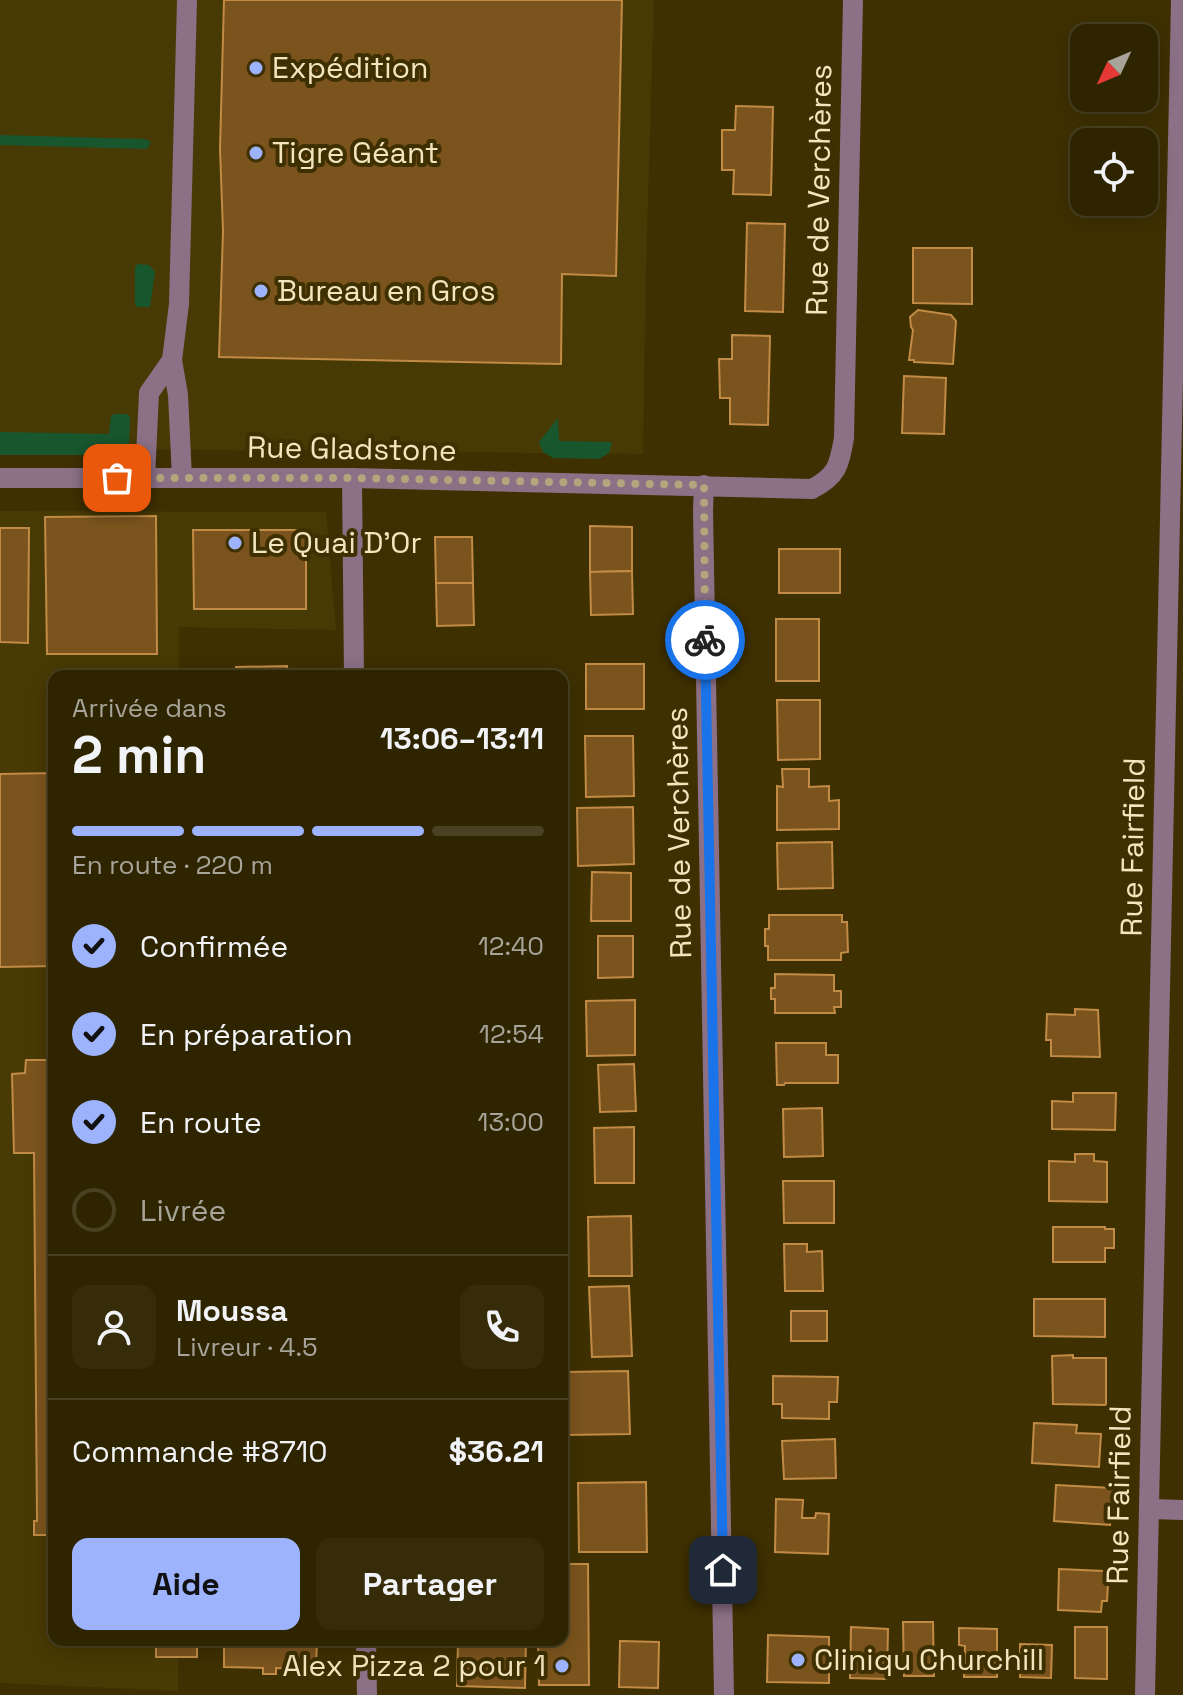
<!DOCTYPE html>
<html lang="fr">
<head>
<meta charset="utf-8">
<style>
  :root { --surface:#2e2400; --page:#362c0a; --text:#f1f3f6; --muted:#a7a499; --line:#494122; --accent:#9eb3fd }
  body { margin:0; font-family:"Space Grotesk",sans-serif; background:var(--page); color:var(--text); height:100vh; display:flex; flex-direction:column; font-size:30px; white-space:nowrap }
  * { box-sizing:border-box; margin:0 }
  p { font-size:26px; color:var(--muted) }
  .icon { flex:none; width:44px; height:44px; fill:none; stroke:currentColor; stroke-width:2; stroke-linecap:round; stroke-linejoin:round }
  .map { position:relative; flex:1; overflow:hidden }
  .panel { position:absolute; left:48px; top:670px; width:520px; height:976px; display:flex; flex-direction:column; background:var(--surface); border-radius:16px; box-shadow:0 4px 20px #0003,0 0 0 2px var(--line) }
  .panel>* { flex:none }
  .needle { width:52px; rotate:226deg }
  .controls { position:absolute; left:1070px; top:24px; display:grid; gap:16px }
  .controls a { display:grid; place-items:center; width:88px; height:88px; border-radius:16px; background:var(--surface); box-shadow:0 4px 20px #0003,0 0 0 2px var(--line); font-size:40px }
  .pin { position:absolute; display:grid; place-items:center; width:68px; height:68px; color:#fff; margin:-34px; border-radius:16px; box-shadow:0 4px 12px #0006 }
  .courier { position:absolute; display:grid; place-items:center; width:80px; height:80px; margin:-40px; border:6px solid #1a73e8; border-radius:50%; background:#fff; color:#222; box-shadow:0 2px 10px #0007 }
  .summary em { font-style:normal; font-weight:600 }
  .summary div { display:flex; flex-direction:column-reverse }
  .summary { display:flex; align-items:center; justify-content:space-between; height:136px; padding:0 24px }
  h1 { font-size:52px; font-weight:600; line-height:60px }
  .bar { display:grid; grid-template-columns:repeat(4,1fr); gap:12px 8px; align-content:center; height:96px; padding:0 24px }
  .bar i { height:10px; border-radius:6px; background:var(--line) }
  .bar .current { background:var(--accent) }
  .bar p { grid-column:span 4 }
  .line { display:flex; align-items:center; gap:20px; padding:0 24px; border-top:2px solid var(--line) }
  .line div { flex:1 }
  .round { display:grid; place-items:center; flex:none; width:84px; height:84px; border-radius:16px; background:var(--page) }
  ol { padding:0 24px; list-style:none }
  li { display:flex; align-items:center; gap:24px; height:88px }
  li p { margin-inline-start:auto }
  li .icon { padding:8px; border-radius:50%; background:var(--accent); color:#111; stroke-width:4 }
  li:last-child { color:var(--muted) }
  li i { width:44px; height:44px; border:4px solid var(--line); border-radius:50% }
  .action { display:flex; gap:16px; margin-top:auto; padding:16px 24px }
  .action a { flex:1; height:92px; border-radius:16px; background:var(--accent); color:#111; font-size:32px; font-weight:600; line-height:92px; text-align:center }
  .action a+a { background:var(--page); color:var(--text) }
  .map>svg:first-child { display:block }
</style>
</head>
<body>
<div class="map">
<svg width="1183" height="1695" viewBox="0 0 1183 1695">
  <rect width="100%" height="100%" fill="#3e3000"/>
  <g fill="#483a04">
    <polygon points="0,0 654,0 646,269 643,454 0,448"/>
    <polygon points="0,511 326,512 336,630 179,627 179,676 54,676 54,1640 178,1640 178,1691 0,1683"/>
  </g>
  <g fill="#18562e">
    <polygon points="0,135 145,139 151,142 147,149 0,145"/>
    <polygon points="138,264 149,265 155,272 150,307 137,307 135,304 135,267"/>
    <polygon points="114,414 127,414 130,418 129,446 124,455 0,455 0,432 109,434 111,416"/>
    <polygon points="558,418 559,441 612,442 609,453 599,459 553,458 543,452 539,442"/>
  </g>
  <g fill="#7b541d" stroke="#c18b45" stroke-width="2">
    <polygon points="224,0 622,0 616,276 562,274 561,364 219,357 223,231 220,149"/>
    <polygon points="736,106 773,107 771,195 733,194 734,170 722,170 722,130 735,130"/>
    <polygon points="747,223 785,224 783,312 745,311"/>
    <polygon points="913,248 972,248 972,304 913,303"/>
    <polygon points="918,310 951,315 956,321 953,364 914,362 914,360 909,360 913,330 911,327 910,317"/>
    <polygon points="732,335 770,336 768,425 730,424 730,398 720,398 719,359 732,359"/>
    <polygon points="904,376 946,378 944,434 902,433"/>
    <polygon points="156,516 157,654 47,654 45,517"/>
    <polygon points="590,526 632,527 632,571 590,572"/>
    <polygon points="0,528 29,528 28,643 0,642"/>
    <polygon points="193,530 306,530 306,609 194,609"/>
    <polygon points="435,537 472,537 473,583 436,583"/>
    <rect x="779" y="549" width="61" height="44"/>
    <polygon points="632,571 633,614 591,615 590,572"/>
    <polygon points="436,583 473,583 474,625 437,626"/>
    <rect x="776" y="619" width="43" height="62"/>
    <rect x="586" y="664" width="58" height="45"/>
    <polygon points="287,666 288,676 236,676 236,667"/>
    <polygon points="777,700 820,700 820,759 778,760"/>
    <polygon points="585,736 633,736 634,796 586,797"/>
    <polygon points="782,769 809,769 809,787 829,786 829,801 839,800 839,829 777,830 777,786 783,787"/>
    <polygon points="54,773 54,966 0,967 0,774"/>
    <polygon points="633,807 634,864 578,866 577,808"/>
    <polygon points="832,842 833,888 778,889 777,843"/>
    <polygon points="592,872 631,873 631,921 591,921"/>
    <polygon points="769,915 842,915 842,922 847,922 848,952 841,953 841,960 768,960 768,946 765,946 765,929 769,929"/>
    <polygon points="598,936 633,936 633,977 598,978"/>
    <polygon points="775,974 834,975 834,991 841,991 841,1007 834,1007 835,1013 775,1013 775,999 771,999 771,988 775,988"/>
    <polygon points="635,1000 635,1055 587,1056 586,1001"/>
    <polygon points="1075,1009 1098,1010 1100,1057 1051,1056 1051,1040 1046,1040 1047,1014 1075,1015"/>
    <polygon points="776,1043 826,1043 826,1055 838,1055 838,1083 785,1083 784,1085 777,1085"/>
    <polygon points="26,1060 54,1060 54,1535 34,1535 34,1521 37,1521 34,1153 14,1153 12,1074 25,1073"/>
    <polygon points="634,1064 636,1111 600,1112 598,1065"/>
    <polygon points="1073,1093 1116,1093 1115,1130 1052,1129 1052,1101 1073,1102"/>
    <polygon points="822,1108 823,1156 784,1157 783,1109"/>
    <polygon points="634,1127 634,1183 595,1183 594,1128"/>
    <polygon points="1075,1154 1094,1154 1094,1161 1107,1162 1107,1202 1049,1201 1049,1161 1075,1162"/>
    <polygon points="783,1181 834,1181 834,1223 784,1223"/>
    <polygon points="631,1216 632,1276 589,1276 588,1217"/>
    <polygon points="1053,1227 1105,1227 1105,1229 1114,1229 1114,1248 1105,1248 1105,1262 1053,1262"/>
    <polygon points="784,1244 807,1244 807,1252 822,1251 823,1291 785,1291"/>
    <polygon points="629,1286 632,1356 592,1357 589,1287"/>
    <polygon points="1034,1299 1105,1299 1105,1337 1034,1336"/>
    <rect x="791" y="1311" width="36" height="30"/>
    <polygon points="1073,1355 1073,1358 1106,1358 1106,1405 1053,1404 1052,1356"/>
    <polygon points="628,1371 630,1434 567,1435 565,1372"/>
    <polygon points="773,1376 838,1377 837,1402 829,1402 829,1419 782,1418 782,1404 773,1404"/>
    <polygon points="1034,1423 1077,1425 1076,1433 1101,1434 1099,1467 1032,1463"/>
    <polygon points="835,1439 836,1478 784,1479 782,1441"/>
    <polygon points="646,1482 647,1552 579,1552 578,1483"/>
    <polygon points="1056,1485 1113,1488 1110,1525 1054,1521"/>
    <polygon points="776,1499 803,1500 802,1518 815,1518 816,1513 829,1514 828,1554 775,1552"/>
    <polygon points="562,1564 588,1564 589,1685 539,1685 538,1640 562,1640"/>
    <polygon points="1059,1569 1104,1571 1104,1584 1108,1584 1107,1601 1102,1601 1101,1612 1058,1610"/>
    <polygon points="903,1622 933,1622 934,1676 904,1676"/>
    <polygon points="851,1627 888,1629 887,1679 850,1678"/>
    <polygon points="1075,1627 1107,1627 1107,1679 1075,1678"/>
    <polygon points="959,1628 997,1629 997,1677 964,1677 965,1646 959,1645"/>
    <polygon points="768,1635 829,1637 829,1683 767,1682"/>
    <rect x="156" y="1640" width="41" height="17"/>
    <polygon points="224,1640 317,1640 316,1669 276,1668 276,1674 263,1674 263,1668 224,1667"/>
    <polygon points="458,1640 526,1640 525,1688 457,1686"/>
    <polygon points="620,1641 659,1642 658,1688 619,1687"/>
    <polygon points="1020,1644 1052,1645 1051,1678 1020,1677"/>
  </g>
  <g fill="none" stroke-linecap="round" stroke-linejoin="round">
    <g stroke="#8b7086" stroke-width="20">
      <path d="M0,478H352L812,489C838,475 839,465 844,438L853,0"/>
      <polyline points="145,478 149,393 172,360"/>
      <polyline points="182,478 178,395 172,360 179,304 187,0"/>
      <polyline points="352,478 354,676"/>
      <polyline points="704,485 703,510 724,1695"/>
      <polyline points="1149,1509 1183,1510"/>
      <polyline points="366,1640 367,1695"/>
      <polyline points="1145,1695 1181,0"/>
    </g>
  </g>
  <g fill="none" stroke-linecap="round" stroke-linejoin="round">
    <polyline stroke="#b4a67c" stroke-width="8" stroke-dasharray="0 14.4" points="117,478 352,478 704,485 705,640"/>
    <polyline stroke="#1a73e8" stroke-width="10" points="705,640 723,1570"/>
  </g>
  <g fill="#9eb3fd" stroke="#3e3000" stroke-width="3">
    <circle cx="256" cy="68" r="8"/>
    <circle cx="256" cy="153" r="8"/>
    <circle cx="261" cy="291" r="8"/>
    <circle cx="235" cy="543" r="8"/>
    <circle cx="798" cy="1660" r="8"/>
    <circle cx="562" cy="1666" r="8"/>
  </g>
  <g text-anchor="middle" stroke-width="8" stroke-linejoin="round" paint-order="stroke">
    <g font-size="30" fill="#f3e6be" stroke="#3e3000" text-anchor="start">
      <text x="272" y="78">Expédition</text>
      <text x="272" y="163">Tigre Géant</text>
      <text x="277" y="301">Bureau en Gros</text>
      <text x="251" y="553">Le Quai D'Or</text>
      <text x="814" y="1670">Cliniqu Churchill</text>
      <text x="546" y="1676" text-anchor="end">Alex Pizza 2 pour 1</text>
    </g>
    <g font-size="30" fill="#f3e6be" stroke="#3e3000">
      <text transform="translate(819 190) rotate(-89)" y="10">Rue de Verchères</text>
      <text transform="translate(352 449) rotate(1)" y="10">Rue Gladstone</text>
      <text transform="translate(679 833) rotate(-91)" y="10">Rue de Verchères</text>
      <text transform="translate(1133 847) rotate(-89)" y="10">Rue Fairfield</text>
      <text transform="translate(1119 1495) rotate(-89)" y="10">Rue Fairfield</text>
    </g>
  </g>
</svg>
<div class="controls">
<a><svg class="needle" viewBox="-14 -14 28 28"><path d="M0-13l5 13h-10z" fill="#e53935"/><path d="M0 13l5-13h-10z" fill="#a7a499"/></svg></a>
<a><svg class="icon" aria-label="locate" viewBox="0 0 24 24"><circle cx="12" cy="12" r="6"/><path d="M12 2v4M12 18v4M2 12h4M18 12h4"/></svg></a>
</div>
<div class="pin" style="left:117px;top:478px;background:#ea580c"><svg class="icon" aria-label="bag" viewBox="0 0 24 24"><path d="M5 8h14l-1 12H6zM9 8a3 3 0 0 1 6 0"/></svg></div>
<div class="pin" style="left:723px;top:1570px;background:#1f2937"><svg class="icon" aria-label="home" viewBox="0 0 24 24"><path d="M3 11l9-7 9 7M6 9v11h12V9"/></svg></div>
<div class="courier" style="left:705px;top:640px"><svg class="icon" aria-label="bike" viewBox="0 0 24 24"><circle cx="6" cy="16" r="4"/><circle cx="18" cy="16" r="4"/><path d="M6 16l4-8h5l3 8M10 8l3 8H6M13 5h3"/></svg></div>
<section class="panel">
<div class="summary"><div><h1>2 min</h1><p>Arrivée dans</p></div><em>13:06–13:11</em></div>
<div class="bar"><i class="current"></i><i class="current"></i><i class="current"></i><i></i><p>En route · 220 m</p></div>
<ol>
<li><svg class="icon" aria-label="check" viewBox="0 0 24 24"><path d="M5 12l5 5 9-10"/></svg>Confirmée<p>12:40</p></li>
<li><svg class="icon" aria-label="check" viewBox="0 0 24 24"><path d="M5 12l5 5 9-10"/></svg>En préparation<p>12:54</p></li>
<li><svg class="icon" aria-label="check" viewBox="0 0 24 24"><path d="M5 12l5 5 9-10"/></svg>En route<p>13:00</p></li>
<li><i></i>Livrée</li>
</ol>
<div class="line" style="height:144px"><a class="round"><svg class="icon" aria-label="person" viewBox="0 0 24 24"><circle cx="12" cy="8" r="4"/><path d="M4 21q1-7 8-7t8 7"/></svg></a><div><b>Moussa</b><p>Livreur · 4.5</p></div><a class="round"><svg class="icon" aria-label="phone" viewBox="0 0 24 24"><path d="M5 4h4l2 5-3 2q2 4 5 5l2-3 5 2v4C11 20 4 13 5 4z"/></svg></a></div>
<div class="line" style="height:104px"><div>Commande #8710</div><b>$36.21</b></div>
<div class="action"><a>Aide</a><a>Partager</a></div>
</section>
</div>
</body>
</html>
